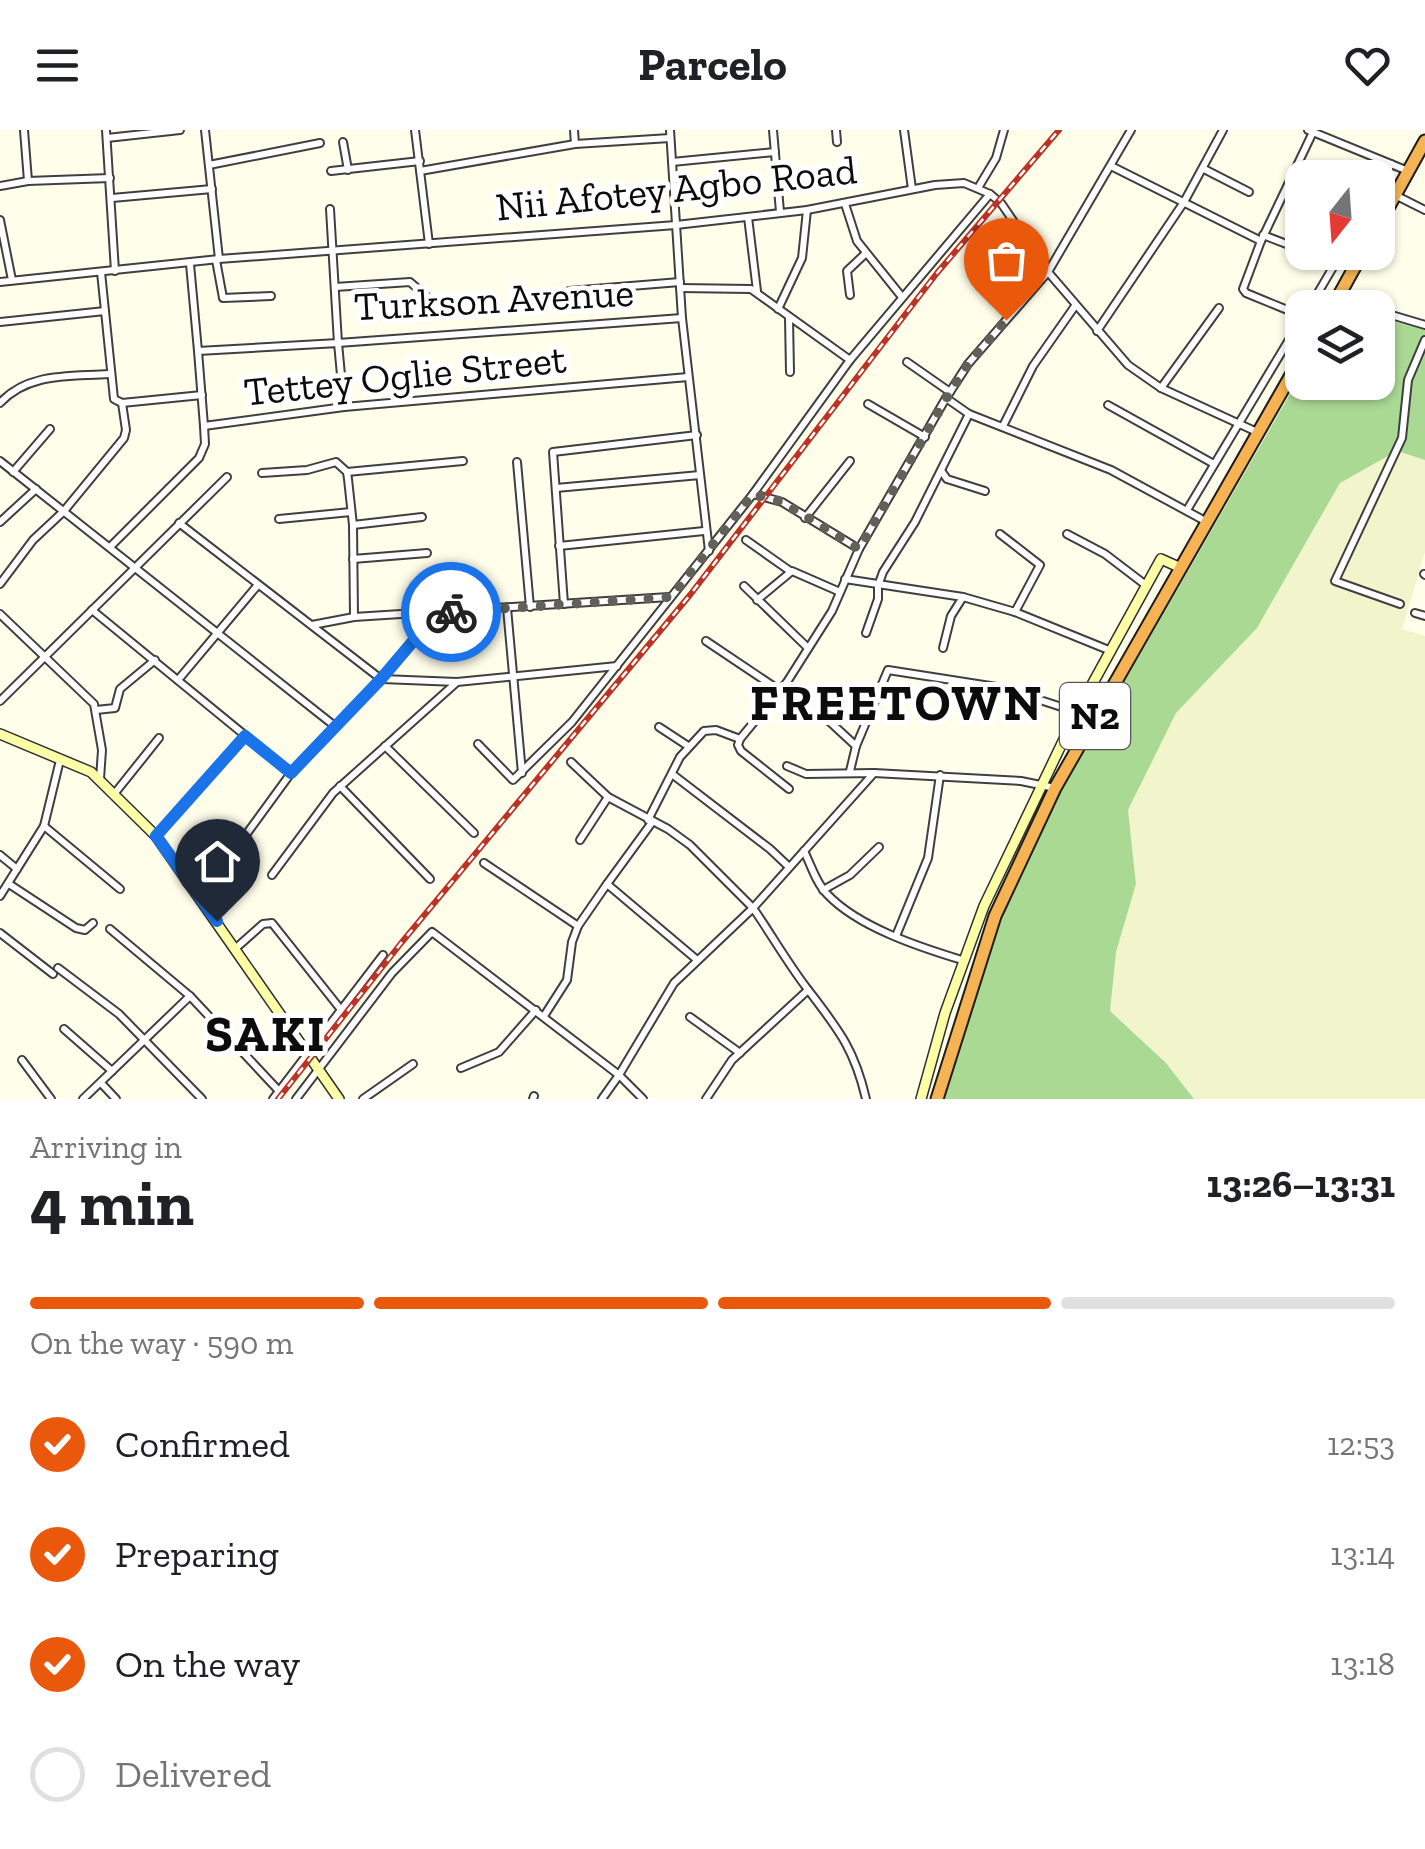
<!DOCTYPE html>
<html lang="en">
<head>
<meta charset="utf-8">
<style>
  :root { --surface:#fff; --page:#f6f6f6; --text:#202124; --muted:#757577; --line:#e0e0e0; --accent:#ea580c }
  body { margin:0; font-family:"Zilla Slab",serif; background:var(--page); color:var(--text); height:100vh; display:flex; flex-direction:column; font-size:38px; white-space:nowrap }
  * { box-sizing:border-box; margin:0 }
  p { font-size:32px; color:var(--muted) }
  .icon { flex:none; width:55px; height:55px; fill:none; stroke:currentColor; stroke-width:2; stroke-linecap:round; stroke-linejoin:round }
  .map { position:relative; height:969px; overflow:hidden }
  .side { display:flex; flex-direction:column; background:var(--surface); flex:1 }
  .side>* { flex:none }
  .needle { width:65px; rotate:197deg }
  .tools { position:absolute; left:1285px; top:30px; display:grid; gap:20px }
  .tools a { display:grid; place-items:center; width:110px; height:110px; border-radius:20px; background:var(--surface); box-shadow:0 2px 8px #0004; font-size:50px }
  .pin { position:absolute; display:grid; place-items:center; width:85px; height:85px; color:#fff; margin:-102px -42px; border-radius:50% 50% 50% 0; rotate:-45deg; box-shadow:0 0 10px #0007 }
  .pin .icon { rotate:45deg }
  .courier { position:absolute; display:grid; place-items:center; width:100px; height:100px; margin:-50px; border:8px solid #1a73e8; border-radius:50%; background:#fff; color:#222; box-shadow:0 2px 12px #0007 }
  .summary em { font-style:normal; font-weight:700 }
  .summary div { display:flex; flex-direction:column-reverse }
  .summary { display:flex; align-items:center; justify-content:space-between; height:170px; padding:0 30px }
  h1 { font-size:65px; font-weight:700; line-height:75px }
  .bar { display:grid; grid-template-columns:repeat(4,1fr); gap:15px 10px; align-content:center; height:120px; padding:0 30px }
  .bar i { height:12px; border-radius:8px; background:var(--line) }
  .bar .on { background:var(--accent) }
  .bar p { grid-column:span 4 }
  ol { padding:0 30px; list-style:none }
  li { display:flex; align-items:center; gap:30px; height:110px }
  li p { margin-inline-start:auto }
  li .icon { padding:10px; border-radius:50%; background:var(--accent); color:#fff; stroke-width:4 }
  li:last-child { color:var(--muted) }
  li i { width:55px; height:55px; border:5px solid var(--line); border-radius:50% }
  header { display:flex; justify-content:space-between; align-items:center; height:130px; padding:0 30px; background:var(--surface); font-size:45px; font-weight:700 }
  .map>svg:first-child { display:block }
</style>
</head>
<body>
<header><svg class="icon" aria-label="menu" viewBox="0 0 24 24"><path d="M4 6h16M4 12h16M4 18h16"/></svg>Parcelo<svg class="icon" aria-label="heart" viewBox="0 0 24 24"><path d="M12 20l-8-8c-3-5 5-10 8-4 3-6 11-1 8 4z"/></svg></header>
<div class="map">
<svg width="1425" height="969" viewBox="0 0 1425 969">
  <rect width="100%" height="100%" fill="#fffeeb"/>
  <polygon fill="#f2f4cb" points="1397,321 1425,330 1425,422 1402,499 1425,506 1425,969 1194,969 1166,933 1109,881 1116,822 1136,754 1128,680 1176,583 1257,498 1340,353"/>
  <polygon fill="#aad994" points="1378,187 1425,200 1425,330 1397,321 1340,353 1257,498 1176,583 1128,680 1136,754 1116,822 1110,881 1166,933 1194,969 944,969 988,823 1004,780 1050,681 1302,243 1302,252 1378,252"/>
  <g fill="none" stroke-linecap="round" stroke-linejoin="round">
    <g stroke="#3f3f3f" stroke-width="10">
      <g id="street">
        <polyline points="24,0 28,51"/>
        <polyline points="106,0 115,141"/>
        <polyline points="205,0 219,129"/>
        <polyline points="415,0 429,114"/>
        <polyline points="574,0 575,14"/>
        <polyline points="670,0 682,188 709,421"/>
        <polyline points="773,0 780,82"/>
        <polyline points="836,0 837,12"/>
        <polyline points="904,0 912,59"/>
        <polyline points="1131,0 1048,142 968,234 946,268 969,284 1111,340 1207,392"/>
        <polyline points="1308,0 1408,41"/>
        <polyline points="107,8 180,0"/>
        <polyline points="343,12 348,40"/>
        <polyline points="672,32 775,22"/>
        <polyline points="209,35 320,13"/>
        <polyline points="1111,36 1261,111"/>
        <polyline points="1204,39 1249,62"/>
        <polyline points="331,41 420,31"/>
        <polyline points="420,41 575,14 670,8"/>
        <polyline points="0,56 28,51 110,48"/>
        <polyline points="978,58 996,28 1004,0"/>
        <polyline points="1378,58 1391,34"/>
        <polyline points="1395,65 1425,80"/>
        <polyline points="112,68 212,59"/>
        <polyline points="845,74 857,111 902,167"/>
        <polyline points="330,79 338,213 682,188"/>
        <polyline points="748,87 757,161"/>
        <polyline points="0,90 12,150"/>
        <polyline points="1263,105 1302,120"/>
        <polyline points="1308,122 1336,133"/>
        <polyline points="216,130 223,168 271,166"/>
        <polyline points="190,134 198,221 338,213 344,277"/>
        <polyline points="101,142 114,269 122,273 202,265"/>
        <polyline points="0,152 219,129 676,95 807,80 935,55 964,53 990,64 1001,73 1048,142 1128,235 1161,258 1257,302"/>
        <polyline points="335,157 410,152 426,166"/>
        <polyline points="680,158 751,159 850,230"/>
        <polyline points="569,161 680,152"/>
        <polyline points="850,165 847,141 866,123"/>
        <polyline points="1337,170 1364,178"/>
        <polyline points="1309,178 1342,122"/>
        <polyline points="778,179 802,128 807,80"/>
        <polyline points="1378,181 1425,195"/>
        <polyline points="1302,186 1246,163 1243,159 1261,111 1313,2"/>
        <polyline points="789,188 790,242"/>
        <polyline points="0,192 105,181"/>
        <polyline points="1097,201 1184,72 1223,0"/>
        <polyline points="198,221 204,296 344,277 688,247"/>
        <polyline points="907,232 950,262"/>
        <polyline points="1161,258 1219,178"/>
        <path d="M0,273C28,242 71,247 109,244"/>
        <polyline points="868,274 925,307"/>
        <polyline points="1108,275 1214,334"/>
        <polyline points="1003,296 1033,236 1075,176"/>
        <polyline points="0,331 336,597"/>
        <polyline points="517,332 530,477"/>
        <polyline points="13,342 50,299"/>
        <polyline points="347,342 463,331"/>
        <polyline points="942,342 947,349 985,361"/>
        <polyline points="262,343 307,340 336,332 347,342 348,349 353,395 354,487"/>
        <polyline points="556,358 700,345"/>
        <polyline points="753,364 782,372 859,419"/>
        <polyline points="1187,380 1302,188"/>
        <polyline points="805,388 850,331"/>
        <polyline points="279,389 351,382"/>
        <polyline points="0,392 36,359"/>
        <polyline points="179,393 381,549"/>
        <polyline points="353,395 422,387"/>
        <polyline points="1000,404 1040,435 1015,482"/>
        <polyline points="1067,404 1105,424 1147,456"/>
        <polyline points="746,410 790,441"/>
        <polyline points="559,416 704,401"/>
        <polyline points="110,417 199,328 205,314 204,296"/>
        <polyline points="353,429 427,423"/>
        <polyline points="1424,444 1425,445"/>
        <polyline points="845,449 963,467 1015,482 1111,521"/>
        <polyline points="0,454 33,410 64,381 124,308 126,300 122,273"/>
        <polyline points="744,456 808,518"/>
        <polyline points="757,470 792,441 840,462"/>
        <polyline points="564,474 553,322 697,305"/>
        <polyline points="1400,474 1335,451 1402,308 1408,250 1425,210"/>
        <polyline points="507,478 522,643"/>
        <polyline points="92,480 291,643"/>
        <polyline points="1415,483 1425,486"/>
        <polyline points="0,484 94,574 102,620 100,649"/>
        <polyline points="312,495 354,487 669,467"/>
        <polyline points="866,503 878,469 878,456 883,442 915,392 969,284"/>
        <polyline points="706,511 779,560"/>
        <polyline points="943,518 951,486 963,467"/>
        <polyline points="382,549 457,552 617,536"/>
        <polyline points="178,550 257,456"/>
        <polyline points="838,570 829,591 856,616"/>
        <polyline points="0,571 227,347"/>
        <polyline points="96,580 115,578 120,559 155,530"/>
        <polyline points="659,597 688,616"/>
        <polyline points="740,609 738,615 741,621 789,659"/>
        <polyline points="478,614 513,650 572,592 753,364 850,230 990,64"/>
        <polyline points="385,616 474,703"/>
        <polyline points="571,632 608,667 668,699 690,715 753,778 874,643 806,644 787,636"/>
        <polyline points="850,641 856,616 888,540 1003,558 1077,582"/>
        <polyline points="874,643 1021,651 1055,658"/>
        <polyline points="672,644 770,719 788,736"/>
        <polyline points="340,656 430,749"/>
        <polyline points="115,663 159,608"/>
        <polyline points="648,690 680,627 704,601 716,600 740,609 787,552 832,481 859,419 946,268"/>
        <polyline points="653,691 607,754 696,829"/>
        <polyline points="44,696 120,759"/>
        <polyline points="156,706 245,606"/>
        <polyline points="580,710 608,667"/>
        <path d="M804,721C811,735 816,753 827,764C858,797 919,817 962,830"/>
        <polyline points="0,725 17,739"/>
        <polyline points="229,728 291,643 381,549 437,483"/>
        <polyline points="484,733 578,796"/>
        <polyline points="272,745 333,663 457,552"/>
        <polyline points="9,754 76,798 85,800 93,793"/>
        <polyline points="823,760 850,745 879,717"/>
        <polyline points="0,766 44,696 60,630"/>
        <polyline points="110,799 190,866"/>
        <polyline points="0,803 53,844"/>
        <polyline points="896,806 928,728 940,645"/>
        <polyline points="236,818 263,794 272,793 342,881"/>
        <polyline points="58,838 119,884 202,969"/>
        <polyline points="544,886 567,850 572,812 578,796 607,754"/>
        <polyline points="690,887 740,923"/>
        <polyline points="64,899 112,941"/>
        <polyline points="22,930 51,969"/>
        <polyline points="461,938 499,922 536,880"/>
        <polyline points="101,953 116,969"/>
        <polyline points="83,969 190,866 279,961"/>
        <polyline points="273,969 383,825"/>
        <path d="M296,969L392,843L432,802L619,945L674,853L753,778C771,804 787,832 806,857C837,898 854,917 866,969"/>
        <polyline points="363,969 413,934"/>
        <polyline points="533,969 534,966"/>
        <polyline points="602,969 619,945 643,969"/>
        <polyline points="706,969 732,930 808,860"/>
      </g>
    </g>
    <g stroke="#2e2e2e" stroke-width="12">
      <g id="secondary">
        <polyline points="0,604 91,642 156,706 339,969"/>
        <polyline points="921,969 945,883 984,776 1077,582 1161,429 1181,438"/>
      </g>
    </g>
    <g stroke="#1d1d1d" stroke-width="15">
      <g id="highway">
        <polyline points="1378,96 1425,11"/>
        <polyline points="1332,178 1363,122"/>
        <polyline points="937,969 995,786 1055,658 1302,226"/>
      </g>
    </g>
    <use href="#street" stroke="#fff" stroke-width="6"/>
    <use href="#secondary" stroke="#fdffa6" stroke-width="9"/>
    <use href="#highway" stroke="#f5b353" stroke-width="11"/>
    <g stroke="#bc3224" stroke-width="6">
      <polyline id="rail" points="278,969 402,812 690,465 937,143 1059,0"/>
    </g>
    <use href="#rail" stroke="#fff" stroke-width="2.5" stroke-dasharray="8" stroke-linecap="butt"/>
  </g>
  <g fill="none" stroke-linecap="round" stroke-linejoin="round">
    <polyline stroke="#61615a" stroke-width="10" stroke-dasharray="0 18" points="451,482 671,467 753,364 782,372 859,419 950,262 968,234 1006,190"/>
    <polyline stroke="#1a73e8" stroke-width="12" points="217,791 156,706 245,606 291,643 381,549 437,483 451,482"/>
  </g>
  <g text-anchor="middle" stroke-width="10" stroke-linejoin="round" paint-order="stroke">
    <rect fill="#fff" stroke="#555" stroke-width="2.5" x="1060" y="553" width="70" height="66" rx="8"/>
    <g font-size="38" font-weight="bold" fill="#0c0c0c">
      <text x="1095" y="599">N2</text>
    </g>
    <g font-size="40" fill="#0c0c0c" stroke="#fff">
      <text transform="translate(676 58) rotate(-6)" y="14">Nii Afotey Agbo Road</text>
      <text transform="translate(494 169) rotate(-3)" y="14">Turkson Avenue</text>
      <text transform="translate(405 245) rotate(-6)" y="14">Tettey Oglie Street</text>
    </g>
    <g font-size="50" font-weight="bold" letter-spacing="2.5" fill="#0c0c0c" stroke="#fff">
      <text x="897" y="590">FREETOWN</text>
      <text x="266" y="921">SAKI</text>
    </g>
  </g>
</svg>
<div class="tools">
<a><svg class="needle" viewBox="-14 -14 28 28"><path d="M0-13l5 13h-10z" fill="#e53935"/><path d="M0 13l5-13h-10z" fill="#757577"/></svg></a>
<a><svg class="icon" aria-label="layers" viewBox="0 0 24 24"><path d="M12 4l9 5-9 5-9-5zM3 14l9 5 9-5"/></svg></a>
</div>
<div class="pin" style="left:1006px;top:190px;background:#ea580c"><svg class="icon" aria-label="bag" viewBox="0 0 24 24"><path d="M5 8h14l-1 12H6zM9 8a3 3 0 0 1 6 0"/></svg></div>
<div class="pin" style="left:217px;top:791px;background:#1f2937"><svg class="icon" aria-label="home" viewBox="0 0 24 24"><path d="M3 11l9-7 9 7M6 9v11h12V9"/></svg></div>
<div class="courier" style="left:451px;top:482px"><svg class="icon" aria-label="bike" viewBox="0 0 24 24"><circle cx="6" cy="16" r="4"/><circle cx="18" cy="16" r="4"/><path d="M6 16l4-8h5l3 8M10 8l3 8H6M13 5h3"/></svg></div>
</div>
<section class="side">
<div class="summary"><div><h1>4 min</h1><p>Arriving in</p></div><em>13:26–13:31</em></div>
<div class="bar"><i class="on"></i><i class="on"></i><i class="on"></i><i></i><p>On the way · 590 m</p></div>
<ol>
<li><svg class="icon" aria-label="check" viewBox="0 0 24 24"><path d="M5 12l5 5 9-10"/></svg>Confirmed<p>12:53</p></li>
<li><svg class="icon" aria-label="check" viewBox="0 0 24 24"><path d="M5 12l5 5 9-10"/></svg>Preparing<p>13:14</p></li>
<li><svg class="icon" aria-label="check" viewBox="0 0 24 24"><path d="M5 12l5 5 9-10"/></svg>On the way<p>13:18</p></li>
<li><i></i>Delivered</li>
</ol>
</section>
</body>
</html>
